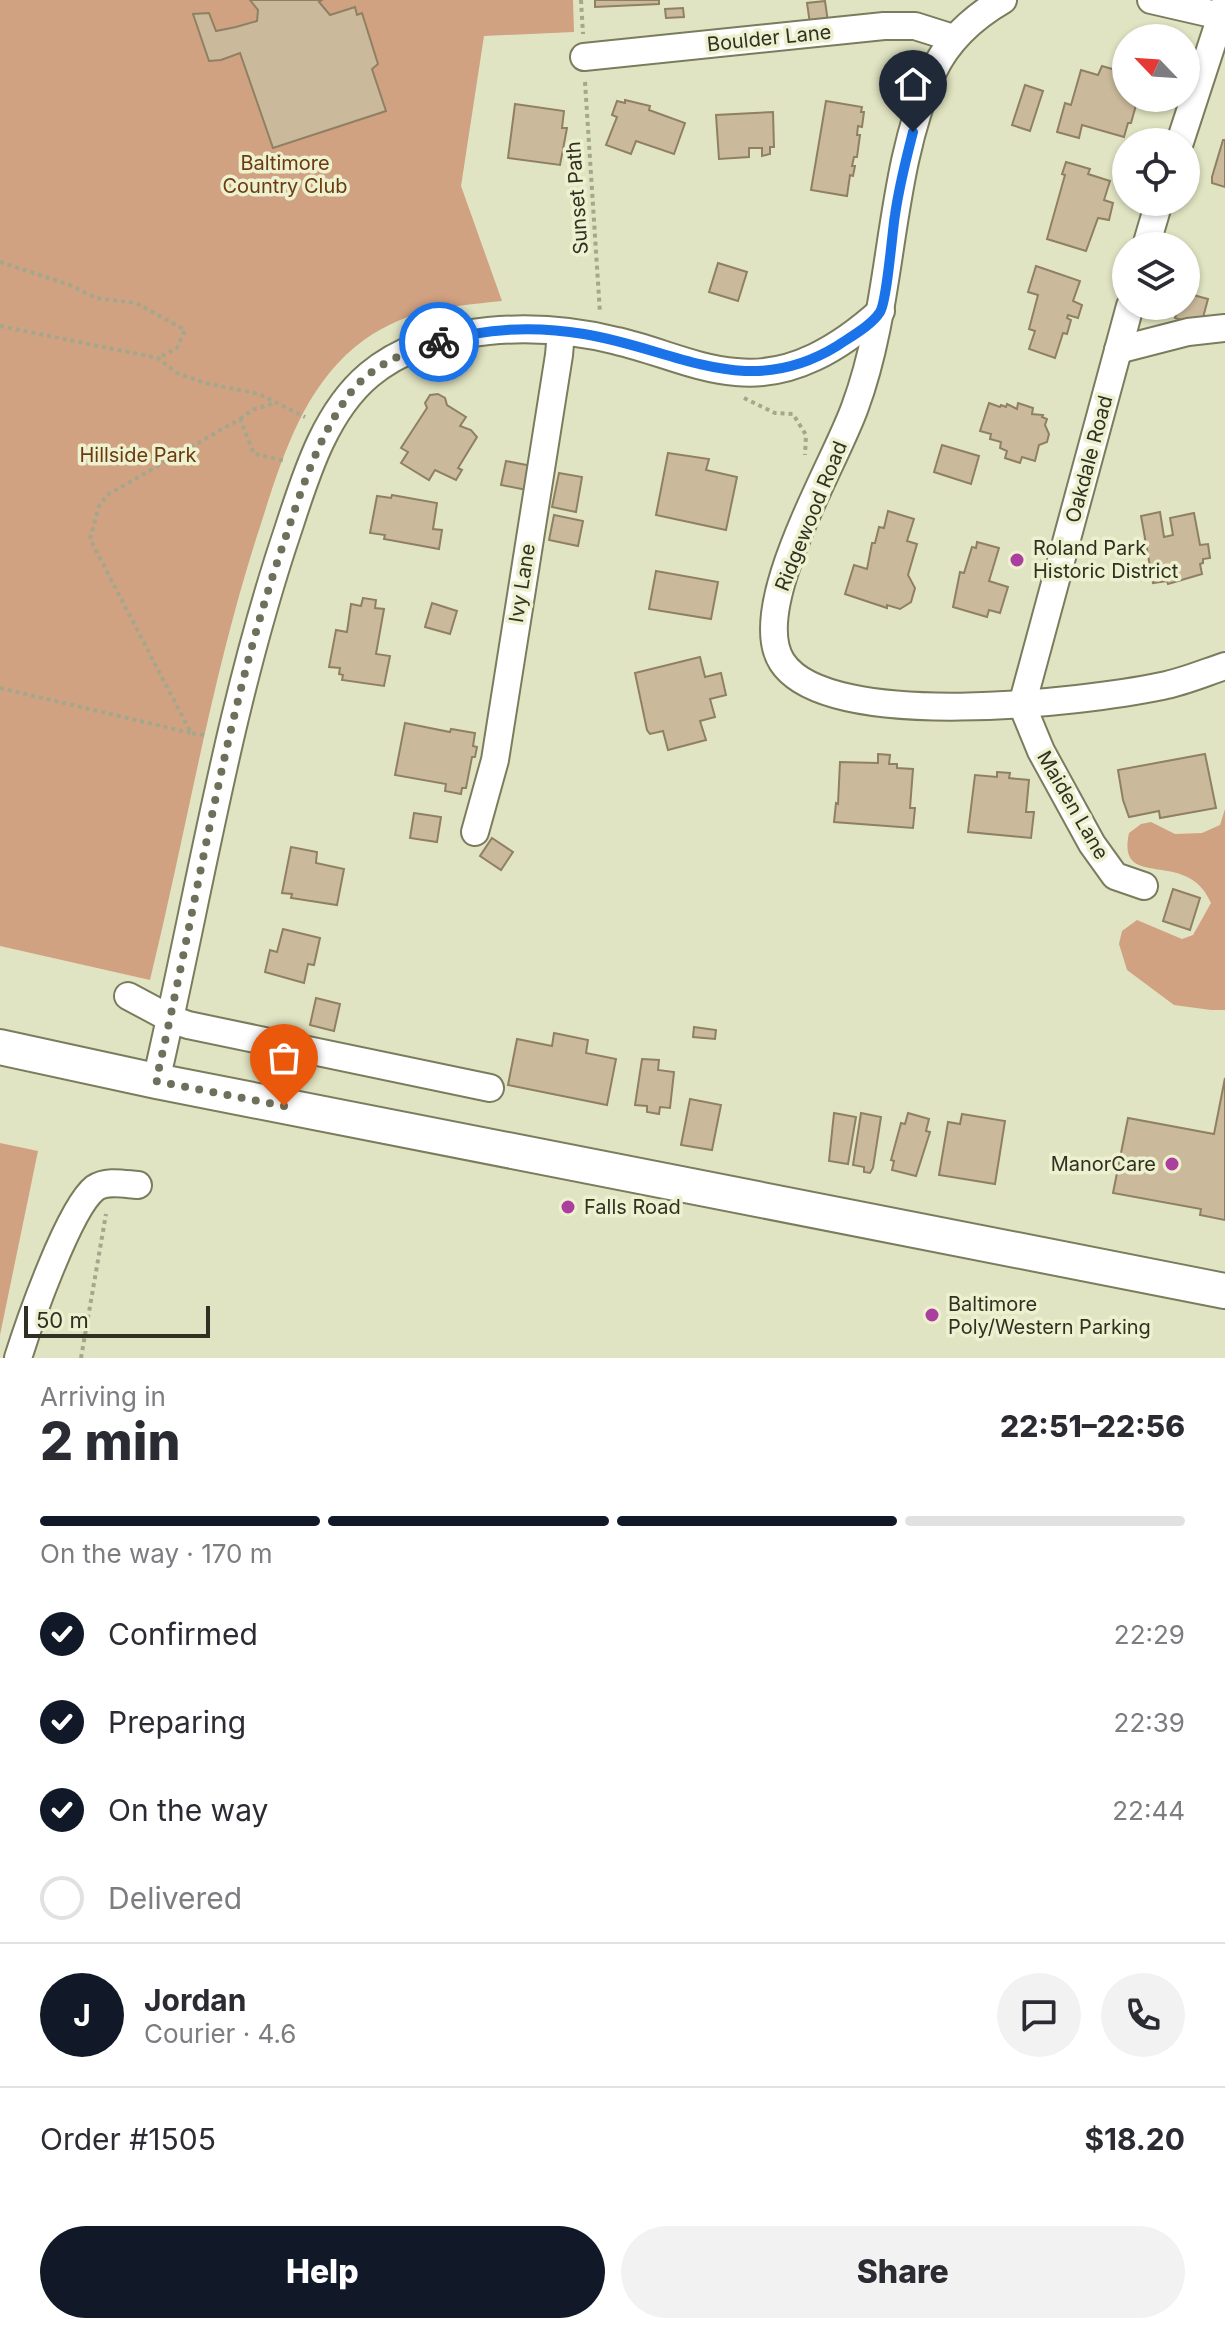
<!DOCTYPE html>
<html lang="en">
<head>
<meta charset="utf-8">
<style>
  :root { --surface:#fff; --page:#f2f2f3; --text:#2b2b33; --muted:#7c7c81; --line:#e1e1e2; --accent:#111827 }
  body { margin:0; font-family:Inter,sans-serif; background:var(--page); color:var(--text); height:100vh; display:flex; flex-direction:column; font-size:30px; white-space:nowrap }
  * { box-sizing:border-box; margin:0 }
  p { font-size:26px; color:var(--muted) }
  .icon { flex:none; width:44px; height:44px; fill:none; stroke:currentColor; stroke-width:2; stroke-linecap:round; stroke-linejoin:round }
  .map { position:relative; height:1358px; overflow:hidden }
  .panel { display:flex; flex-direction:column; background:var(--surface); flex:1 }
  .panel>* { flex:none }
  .needle { width:52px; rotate:295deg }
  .buttons { position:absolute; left:1112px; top:24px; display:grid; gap:16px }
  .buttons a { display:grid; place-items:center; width:88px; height:88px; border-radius:50%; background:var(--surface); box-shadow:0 2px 6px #0004; font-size:40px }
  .scale { position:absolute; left:24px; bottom:20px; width:186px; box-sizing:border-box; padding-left:8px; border:4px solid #303123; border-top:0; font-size:22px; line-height:28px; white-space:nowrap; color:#303123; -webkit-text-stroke:6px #eef1cf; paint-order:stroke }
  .pin { position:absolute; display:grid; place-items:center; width:68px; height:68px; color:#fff; margin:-82px -34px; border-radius:50% 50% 50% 0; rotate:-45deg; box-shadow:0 0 8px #0007 }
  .pin .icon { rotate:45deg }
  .courier { position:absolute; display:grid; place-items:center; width:80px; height:80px; margin:-40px; border:6px solid #1a73e8; border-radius:50%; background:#fff; color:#222; box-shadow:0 2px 10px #0007 }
  .overview em { font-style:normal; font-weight:800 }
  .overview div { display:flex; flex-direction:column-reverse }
  .overview { display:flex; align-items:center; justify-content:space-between; height:136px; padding:0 40px }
  h1 { font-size:52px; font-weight:800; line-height:60px }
  .bar { display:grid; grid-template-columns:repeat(4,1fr); gap:12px 8px; align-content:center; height:96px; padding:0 40px }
  .bar i { height:10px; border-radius:6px; background:var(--line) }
  .bar .on { background:var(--accent) }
  .bar p { grid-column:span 4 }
  .line { display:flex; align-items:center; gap:20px; padding:0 40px; border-top:2px solid var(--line) }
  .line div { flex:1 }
  .round { display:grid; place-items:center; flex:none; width:84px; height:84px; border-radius:42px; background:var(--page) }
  ol { padding:0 40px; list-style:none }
  li { display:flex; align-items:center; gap:24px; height:88px }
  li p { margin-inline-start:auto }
  li .icon { padding:8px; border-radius:50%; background:var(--accent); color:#fff; stroke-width:4 }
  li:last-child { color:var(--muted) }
  li i { width:44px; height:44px; border:4px solid var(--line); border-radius:50% }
  .cta { display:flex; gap:16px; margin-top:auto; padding:16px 40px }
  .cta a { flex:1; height:92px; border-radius:48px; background:var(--accent); color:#fff; font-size:32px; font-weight:800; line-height:92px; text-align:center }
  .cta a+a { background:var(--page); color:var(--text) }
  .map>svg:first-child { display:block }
</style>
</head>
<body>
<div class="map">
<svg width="1225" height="1358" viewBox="0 0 1225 1358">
  <rect width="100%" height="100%" fill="#e1e4c2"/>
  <g fill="#d1a282">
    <path d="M0,0H573L574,32L484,36L461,186L502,301C445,307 402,309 355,347C298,394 278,472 256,539C210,684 186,833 150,980L0,946Z"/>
    <path d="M1225,809V1010H1211L1174,1005L1127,970L1119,944L1122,931L1137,920L1182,939L1193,935L1211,903C1187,846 1116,893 1129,833L1141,824L1151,822L1175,834L1202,833L1220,825Z"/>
    <polygon points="0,1143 38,1151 0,1335"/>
  </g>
  <g fill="#caba9b" stroke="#8f8063" stroke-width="2">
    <polygon points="250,0 322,0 319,2 330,15 355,7 357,15 362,13 378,64 372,69 386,111 273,148 240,53 221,60 209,61 193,14 209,13 216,31 236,27 257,21 258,10"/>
    <polygon points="595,0 659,0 659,4 595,7"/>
    <polygon points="825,1 828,22 810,24 807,3"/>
    <polygon points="683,8 684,17 666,18 665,9"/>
    <polygon points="1102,66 1126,73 1124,81 1126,98 1138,98 1131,123 1128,123 1124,137 1082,125 1079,138 1057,132 1065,103 1071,105 1081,70 1098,75"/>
    <polygon points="1025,85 1043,91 1030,131 1012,125"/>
    <polygon points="625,100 650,106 649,110 685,123 674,154 636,141 631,154 606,145 617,117 612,115 617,101 625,103"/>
    <polygon points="826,101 862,107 861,112 864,112 862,127 858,126 857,135 860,135 857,157 854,157 852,166 855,166 853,176 850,175 847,196 811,190"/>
    <polygon points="515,104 564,111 562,128 567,128 560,165 508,158"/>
    <polygon points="773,112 774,147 770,147 770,154 762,156 762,148 749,148 749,157 719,159 716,115"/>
    <polygon points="1223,140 1225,140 1225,187 1212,183 1212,177"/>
    <polygon points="1066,162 1090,169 1088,174 1110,181 1104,200 1113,203 1109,220 1098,218 1086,251 1047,239 1065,175 1062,174"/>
    <polygon points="718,263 747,272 738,301 709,292"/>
    <polygon points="1036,266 1080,281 1073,301 1082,305 1078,318 1068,315 1067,318 1071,320 1067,334 1063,333 1055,358 1029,349 1035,331 1029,329 1038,295 1028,292"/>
    <polygon points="1186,293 1208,299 1201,325 1175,318 1179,306 1186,306"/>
    <polygon points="438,394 445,398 447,405 466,417 460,426 471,430 477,437 458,468 462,470 456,480 435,470 429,480 401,463 408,452 401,448 427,408 425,403 430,395"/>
    <polygon points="989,403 1000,407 1001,405 1006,407 1007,404 1017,409 1018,403 1033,408 1032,414 1043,415 1042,417 1047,419 1045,425 1049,434 1047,442 1039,445 1035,461 1022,457 1020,463 1005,458 1007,451 1000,448 1001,442 990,439 991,434 980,431"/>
    <polygon points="942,445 979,456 971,484 934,472"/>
    <polygon points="668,453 709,459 706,470 737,477 726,530 656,515"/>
    <polygon points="506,461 532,466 527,490 501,485"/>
    <polygon points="559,473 582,477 576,512 552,507"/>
    <polygon points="392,495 437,503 433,529 442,530 439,549 384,539 385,535 370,533 377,496 391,498"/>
    <polygon points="888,511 914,519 907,541 917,544 908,575 915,588 911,602 900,609 887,605 887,608 845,594 854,565 867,569 872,543 875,543 879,527 884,528"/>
    <polygon points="1160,512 1164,537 1173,535 1170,518 1194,513 1200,545 1208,544 1210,558 1203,559 1203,563 1200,564 1202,574 1168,584 1167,581 1153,583 1141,516"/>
    <polygon points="554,515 583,521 578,546 549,540"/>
    <polygon points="977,542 999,548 989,581 1008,587 1000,613 989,610 987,617 953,607 960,572 964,573 972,547 976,548"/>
    <polygon points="656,571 718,582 711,619 649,609"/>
    <polygon points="363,598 376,600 375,608 384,609 376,654 390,656 384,686 342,680 343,675 339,674 340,668 329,667 336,630 347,632 351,604 361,606"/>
    <polygon points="432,603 457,611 450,634 425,627"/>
    <polygon points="700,657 705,677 721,673 726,695 710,699 715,717 700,721 706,740 668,750 663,731 650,734 647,730 635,673"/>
    <polygon points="405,723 450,732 451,729 475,733 473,746 477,747 475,757 472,757 466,788 462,788 461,794 445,791 446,784 395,775"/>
    <polygon points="878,754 890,755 889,764 897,764 897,768 913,769 910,808 915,808 913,828 834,822 836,803 838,804 840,762 878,763"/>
    <polygon points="1205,754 1216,808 1160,818 1159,811 1129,817 1123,800 1118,770"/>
    <polygon points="997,772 1010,773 1009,778 1029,780 1026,812 1034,812 1031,838 968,832 975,775 997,777"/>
    <polygon points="414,813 441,817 437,842 410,838"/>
    <polygon points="492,838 513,852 501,870 480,856"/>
    <polygon points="291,847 317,852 316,863 344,869 337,905 291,898 292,894 282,893"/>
    <polygon points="1173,889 1200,898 1190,930 1163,921"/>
    <polygon points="283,929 320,938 314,965 308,964 304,983 265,972 270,950 277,952"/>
    <polygon points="316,998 340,1004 334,1031 310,1025"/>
    <polygon points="694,1027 716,1030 715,1039 693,1037"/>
    <polygon points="554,1033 588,1040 586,1053 616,1059 607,1105 508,1085 517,1039 552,1046"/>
    <polygon points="642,1059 659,1060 658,1070 674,1072 670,1108 660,1107 659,1114 647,1112 647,1106 635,1105"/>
    <polygon points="1225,1078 1225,1220 1200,1215 1201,1209 1113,1193 1128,1118 1214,1134"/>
    <polygon points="690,1099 721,1105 712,1150 681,1145"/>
    <polygon points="834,1113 856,1117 848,1164 829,1161"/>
    <polygon points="861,1113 881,1117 873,1168 870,1173 864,1172 864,1167 853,1165"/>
    <polygon points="908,1113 929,1119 926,1131 930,1132 916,1176 892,1170 894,1161 891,1160 901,1123 905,1124"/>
    <polygon points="962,1114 1005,1121 995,1184 939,1175 948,1122 960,1124"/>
  </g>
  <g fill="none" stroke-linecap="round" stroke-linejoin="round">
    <g stroke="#7a7c5d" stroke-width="30">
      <g id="minor">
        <path d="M1003,0C972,18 948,40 933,72C886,178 895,299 855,407C835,464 747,608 782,662C828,733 1086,702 1162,686C1183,682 1204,673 1225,666"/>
        <polyline points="1151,0 1225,17"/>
        <polyline points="584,57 884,26 915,26 953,38"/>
        <polyline points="1180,142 1225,4"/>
        <polyline points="1146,246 1159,202"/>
        <polyline points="1130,306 1022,705 1041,751 1092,844 1115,876 1144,886"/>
        <polyline points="1118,350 1188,332 1225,328"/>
        <polyline points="475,832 495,760 559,355 561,332"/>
        <polyline points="128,996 171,1019 188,1025 490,1088"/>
        <path d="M156,1081C199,896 228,707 289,527C306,475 325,412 369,375C432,322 542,322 617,341C657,350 696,369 736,372C792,378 841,347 881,311"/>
        <path d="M18,1358C29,1323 69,1208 95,1188C107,1180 124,1184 138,1185"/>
      </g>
    </g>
    <g stroke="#7a7c5d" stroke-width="38">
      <polyline id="major" points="0,1047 156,1081 1225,1291"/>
    </g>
    <g stroke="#a4a78b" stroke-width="4" stroke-dasharray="4 4" stroke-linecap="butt">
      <polyline points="581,0 583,34"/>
      <polyline points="585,82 600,313"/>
      <polyline points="0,262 70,285 96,298 136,303 185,330 177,348 158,358"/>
      <polyline points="0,326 158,358 177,373 205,383 259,394 305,417"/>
      <polyline points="744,398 775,413 793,414 806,435 805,455"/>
      <polyline points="240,419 252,410 275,403"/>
      <polyline points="0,688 191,733"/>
      <polyline points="204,735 191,733 90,539 99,506 107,495 240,419 254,454 286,461"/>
      <polyline points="81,1358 106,1214"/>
    </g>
    <use href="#minor" stroke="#fff" stroke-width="26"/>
    <use href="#major" stroke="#fff" stroke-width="34"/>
  </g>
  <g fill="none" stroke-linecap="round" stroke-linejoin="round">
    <path stroke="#6e705b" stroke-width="8" stroke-dasharray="0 14.4" d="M284,1106L156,1081C198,901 224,716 284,542C301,491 318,436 351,392C372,365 407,351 439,342"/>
    <path stroke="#1a73e8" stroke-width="10" d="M439,342C486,328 536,326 584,334C676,349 746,402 837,346C850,337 871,326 880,312C887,301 892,233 895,215C899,187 906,159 913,132"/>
  </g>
  <g fill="#aa3fa0" stroke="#eef1cf" stroke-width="3">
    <circle cx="1017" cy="560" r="8"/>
    <circle cx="1172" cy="1164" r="8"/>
    <circle cx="568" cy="1207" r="8"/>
    <circle cx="932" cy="1315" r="8"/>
  </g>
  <g text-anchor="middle" stroke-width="7" stroke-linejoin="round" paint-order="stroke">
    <g font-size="20" fill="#303123" stroke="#eef1cf">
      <text transform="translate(769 38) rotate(-6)" y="7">Boulder Lane</text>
      <text transform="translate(577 198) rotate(-94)" y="7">Sunset Path</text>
      <text transform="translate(1089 459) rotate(-75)" y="7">Oakdale Road</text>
      <text transform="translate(811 516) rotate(-68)" y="7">Ridgewood Road</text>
      <text transform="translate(522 583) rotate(-81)" y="7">Ivy Lane</text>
      <text transform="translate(1073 805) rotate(60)" y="7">Maiden Lane</text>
    </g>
    <g font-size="20" fill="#6b3a10" stroke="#eef1cf">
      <text x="285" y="170">Baltimore<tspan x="285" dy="23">Country Club</tspan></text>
      <text x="138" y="462">Hillside Park</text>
    </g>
    <g font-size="20" fill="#303123" stroke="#eef1cf" text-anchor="start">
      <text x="1033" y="555">Roland Park<tspan x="1033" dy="23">Historic District</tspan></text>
      <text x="1156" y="1171" text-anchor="end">ManorCare</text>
      <text x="584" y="1214">Falls Road</text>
      <text x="948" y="1311">Baltimore<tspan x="948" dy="23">Poly/Western Parking</tspan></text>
    </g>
  </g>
</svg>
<div class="buttons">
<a><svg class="needle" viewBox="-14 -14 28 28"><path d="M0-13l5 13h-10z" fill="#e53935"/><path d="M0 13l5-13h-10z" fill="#7c7c81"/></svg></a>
<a><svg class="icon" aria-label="locate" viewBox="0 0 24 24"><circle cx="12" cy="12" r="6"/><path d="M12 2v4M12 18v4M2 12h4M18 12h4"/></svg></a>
<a><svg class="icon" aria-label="layers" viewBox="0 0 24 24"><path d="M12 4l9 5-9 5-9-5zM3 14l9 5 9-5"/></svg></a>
</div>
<div class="scale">50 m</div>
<div class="pin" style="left:284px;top:1106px;background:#ea580c"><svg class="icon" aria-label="bag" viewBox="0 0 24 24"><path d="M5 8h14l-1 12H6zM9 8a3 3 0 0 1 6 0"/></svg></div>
<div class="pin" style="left:913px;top:132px;background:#1f2937"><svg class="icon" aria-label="home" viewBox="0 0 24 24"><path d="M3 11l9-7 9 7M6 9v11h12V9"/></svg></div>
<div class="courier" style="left:439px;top:342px"><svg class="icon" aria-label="bike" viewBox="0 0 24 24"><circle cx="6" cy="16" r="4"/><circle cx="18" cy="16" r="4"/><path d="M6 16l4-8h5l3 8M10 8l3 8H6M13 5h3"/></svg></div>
</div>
<section class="panel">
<div class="overview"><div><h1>2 min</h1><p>Arriving in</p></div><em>22:51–22:56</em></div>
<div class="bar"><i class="on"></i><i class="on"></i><i class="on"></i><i></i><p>On the way · 170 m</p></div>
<ol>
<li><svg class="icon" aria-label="check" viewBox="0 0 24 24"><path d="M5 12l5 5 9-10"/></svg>Confirmed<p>22:29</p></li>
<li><svg class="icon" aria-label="check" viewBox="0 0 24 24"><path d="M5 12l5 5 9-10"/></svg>Preparing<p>22:39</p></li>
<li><svg class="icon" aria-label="check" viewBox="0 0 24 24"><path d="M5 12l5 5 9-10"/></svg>On the way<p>22:44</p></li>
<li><i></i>Delivered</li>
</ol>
<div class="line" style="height:144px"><b class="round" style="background:var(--accent);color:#fff">J</b><div><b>Jordan</b><p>Courier · 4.6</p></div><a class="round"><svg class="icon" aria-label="chat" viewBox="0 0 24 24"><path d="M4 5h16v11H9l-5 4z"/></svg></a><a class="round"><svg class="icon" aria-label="phone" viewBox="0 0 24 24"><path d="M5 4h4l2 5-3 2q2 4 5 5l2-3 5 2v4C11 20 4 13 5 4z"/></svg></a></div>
<div class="line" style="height:104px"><div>Order #1505</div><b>$18.20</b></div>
<div class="cta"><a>Help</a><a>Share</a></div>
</section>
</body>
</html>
